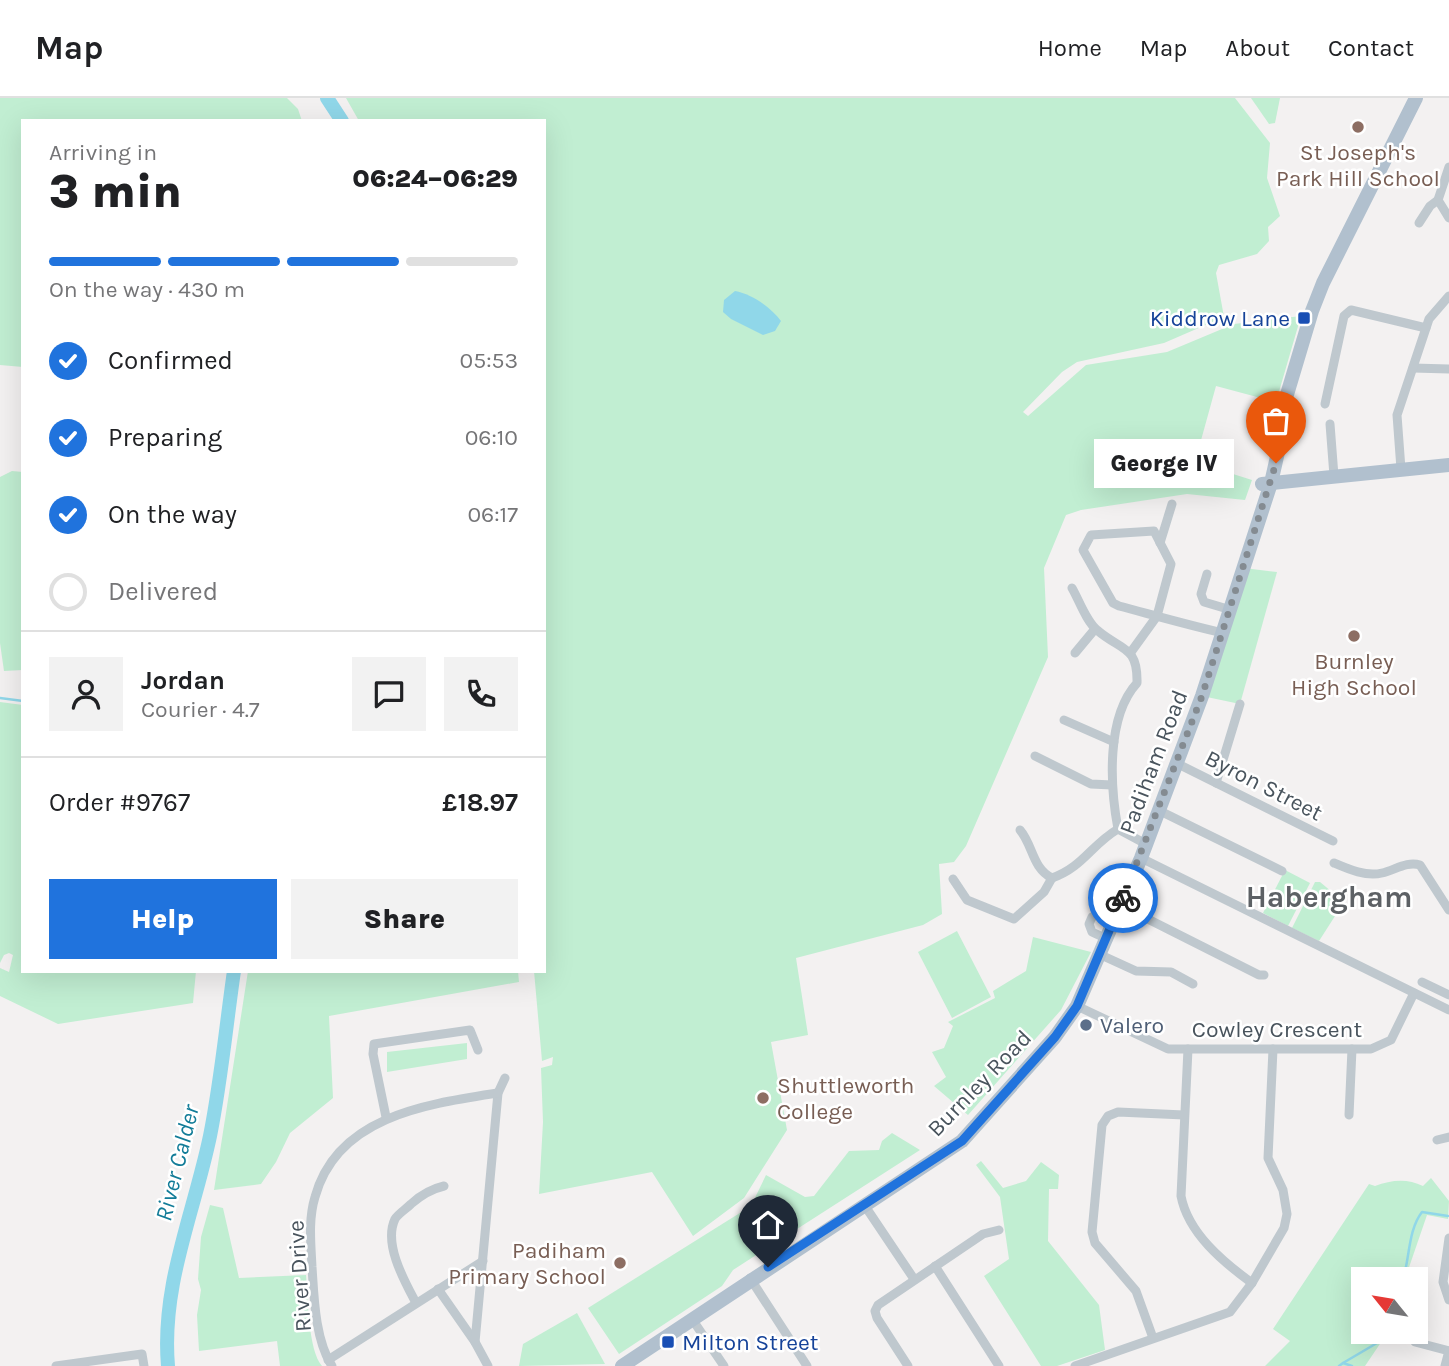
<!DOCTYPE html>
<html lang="en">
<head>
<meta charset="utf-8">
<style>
  :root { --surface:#fff; --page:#f2f2f2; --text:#202124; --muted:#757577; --line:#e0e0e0; --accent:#2073dd }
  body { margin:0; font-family:Karla,sans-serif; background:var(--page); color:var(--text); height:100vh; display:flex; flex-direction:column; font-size:26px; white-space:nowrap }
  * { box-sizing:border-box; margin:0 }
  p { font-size:23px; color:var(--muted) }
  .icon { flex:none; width:38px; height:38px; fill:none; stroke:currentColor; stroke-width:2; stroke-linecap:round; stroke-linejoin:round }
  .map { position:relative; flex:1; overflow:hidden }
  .panel { position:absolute; left:21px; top:21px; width:525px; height:854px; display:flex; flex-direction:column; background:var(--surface); border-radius:0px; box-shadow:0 7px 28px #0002 }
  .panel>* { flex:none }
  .needle { width:46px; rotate:300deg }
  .tools { position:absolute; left:1351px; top:1169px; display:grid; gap:14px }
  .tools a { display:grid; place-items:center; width:77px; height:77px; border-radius:0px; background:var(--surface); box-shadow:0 7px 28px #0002; font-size:35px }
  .pin { position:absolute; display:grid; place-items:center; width:60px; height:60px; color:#fff; margin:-72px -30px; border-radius:50% 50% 50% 0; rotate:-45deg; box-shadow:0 0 7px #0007 }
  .pin .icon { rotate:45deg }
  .courier { position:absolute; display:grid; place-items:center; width:70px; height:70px; margin:-35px; border:5px solid #2073dd; border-radius:50%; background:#fff; color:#222; box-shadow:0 2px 9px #0007 }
  .bubble { position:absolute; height:49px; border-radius:0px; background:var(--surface); box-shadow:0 7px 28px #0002; font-size:23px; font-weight:800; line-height:49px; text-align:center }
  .overview em { font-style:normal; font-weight:800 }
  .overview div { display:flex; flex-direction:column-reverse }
  .overview { display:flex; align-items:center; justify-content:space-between; height:119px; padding:0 28px }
  h1 { font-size:46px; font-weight:800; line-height:52px }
  .bar { display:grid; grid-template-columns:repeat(4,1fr); gap:10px 7px; align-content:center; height:84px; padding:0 28px }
  .bar i { height:9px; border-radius:5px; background:var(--line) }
  .bar .active { background:var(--accent) }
  .bar p { grid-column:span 4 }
  .line { display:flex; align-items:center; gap:18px; padding:0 28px; border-top:2px solid var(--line) }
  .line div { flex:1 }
  .round { display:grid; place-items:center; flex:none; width:74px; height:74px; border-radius:0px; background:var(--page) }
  ol { padding:0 28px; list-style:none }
  li { display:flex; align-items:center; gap:21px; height:77px }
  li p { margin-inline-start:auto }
  li .icon { padding:7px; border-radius:50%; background:var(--accent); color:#fff; stroke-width:4 }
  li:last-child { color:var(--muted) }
  li i { width:38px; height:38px; border:4px solid var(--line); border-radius:50% }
  .primary-button { display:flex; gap:14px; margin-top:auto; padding:14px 28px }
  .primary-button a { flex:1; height:80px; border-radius:0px; background:var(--accent); color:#fff; font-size:28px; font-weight:800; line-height:80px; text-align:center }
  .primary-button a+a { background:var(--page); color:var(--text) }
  header { display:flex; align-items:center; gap:42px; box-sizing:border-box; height:98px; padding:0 35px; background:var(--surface); border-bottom:2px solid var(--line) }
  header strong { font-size:33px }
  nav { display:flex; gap:38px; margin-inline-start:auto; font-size:24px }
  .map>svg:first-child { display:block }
</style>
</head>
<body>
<header>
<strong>Map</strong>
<nav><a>Home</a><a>Map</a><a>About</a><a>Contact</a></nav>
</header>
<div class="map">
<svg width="1449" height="1268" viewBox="0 0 1449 1268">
  <rect width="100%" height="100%" fill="#f3f1f1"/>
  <g fill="#c1eed2">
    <polygon points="0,0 287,0 298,11 302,23 23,23 23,269 0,267"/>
    <polygon points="346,0 1235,0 1270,45 1267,80 1280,118 1268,129 1269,143 1257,156 1219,167 1216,175 1224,219 1164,245 1077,264 1062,274 1023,314 1028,318 1086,267 1167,254 1234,226 1301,218 1276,304 1216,288 1195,364 1252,382 1245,402 1187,396 1081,412 1066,417 1044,470 1048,559 966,748 954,764 939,766 942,816 923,827 796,860 808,937 771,944 787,1032 744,1100 693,1138 652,1074 539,1096 543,1024 541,970 552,967 553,959 542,963 534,873 544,873 544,23 359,23"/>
    <polygon points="1251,0 1280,0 1275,25 1269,26"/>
    <polygon points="12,373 23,374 23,572 4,573 0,545 0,379"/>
    <polygon points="1244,470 1277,474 1240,606 1202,598"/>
    <polygon points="0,604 23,607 23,873 196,873 193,905 58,926 0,898 0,870 9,874 13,857 9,855 4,857 0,865"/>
    <polygon points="1285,772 1310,785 1288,828 1263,815"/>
    <polygon points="1315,784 1320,784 1344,804 1319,843 1292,830"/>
    <polygon points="957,833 991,899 952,920 918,854"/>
    <polygon points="1033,839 1091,854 1061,912 968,1017 934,988 946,979 932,954 944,950 953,928 948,924 995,900 993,893 1026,873"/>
    <polygon points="248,873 518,873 519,884 329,918 333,1000 290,1035 276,1064 261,1086 214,1092"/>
    <polygon points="467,945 467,961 387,974 387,954"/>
    <polygon points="892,1035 920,1052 733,1172 722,1188 619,1256 588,1210 751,1108 766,1077 805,1099 814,1098 849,1053 879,1052 882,1043"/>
    <polygon points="981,1063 1003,1090 1026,1083 1041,1064 1059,1077 1058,1091 1049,1091 1048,1143 1099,1207 1105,1252 1057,1268 1041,1268 984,1178 1009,1161 1000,1099 976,1067"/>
    <path d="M1431,1080L1449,1103L1448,1121L1427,1117L1405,1181H1363V1234H1388L1365,1268H1265L1290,1243L1273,1231L1369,1086L1375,1088C1391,1082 1407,1080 1423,1088Z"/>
    <path d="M210,1107L223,1110L239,1180L306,1177C308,1199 308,1252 322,1268H280L277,1243L199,1253L197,1217L201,1192L198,1181L201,1139Z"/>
    <polygon points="577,1215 605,1266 519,1268 523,1246"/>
  </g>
  <path fill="#90d7e9" d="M735,193C752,196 770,209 781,223L775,233L763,237L731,221L723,214L724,202Z"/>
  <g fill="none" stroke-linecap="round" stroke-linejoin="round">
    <g stroke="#90d7e9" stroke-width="2.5">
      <polyline points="0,600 23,603"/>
      <path d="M1403,1181C1410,1159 1408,1132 1422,1114L1448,1118"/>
      <polyline points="1343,1265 1377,1245 1383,1234"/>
      <polyline points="1339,1268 1343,1265 1352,1268"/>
    </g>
    <g stroke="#90d7e9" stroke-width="14">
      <polyline points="327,0 342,23"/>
      <path d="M168,1268C161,1187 194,1115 210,1038C221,984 226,928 234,873"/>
    </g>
    <g stroke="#bfc8ce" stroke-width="9">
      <polyline points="1449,69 1438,102 1449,120"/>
      <polyline points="1419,125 1430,108 1438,102"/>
      <polyline points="1413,270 1449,271"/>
      <polyline points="1325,306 1344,218 1351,212 1426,230"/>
      <polyline points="1330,326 1334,378"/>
      <polyline points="1401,371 1397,317 1429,221 1449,198"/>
      <polyline points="1160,445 1172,406"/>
      <polyline points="1207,476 1201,496 1204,504 1231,512"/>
      <path d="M1072,490C1079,502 1086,523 1097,532C1121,553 1138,547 1137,585C1106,619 1110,688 1118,731L1146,746"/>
      <path d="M1131,554L1157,518L1171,466L1154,433L1091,437L1083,452L1113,505L1119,508C1153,517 1188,527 1223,535"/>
      <polyline points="1075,555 1095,531"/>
      <polyline points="1064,622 1114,644"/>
      <polyline points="1035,658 1091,686 1112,687"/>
      <polyline points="1178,666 1333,743"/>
      <polyline points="1216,685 1240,606"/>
      <polyline points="1160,713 1282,773"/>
      <path d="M1020,732C1033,747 1032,770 1052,780"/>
      <polyline points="1141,760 1449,912"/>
      <path d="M1334,765C1348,771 1366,779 1382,775C1395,772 1407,763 1420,767L1449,812"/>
      <path d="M1052,780C1083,769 1091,747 1118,731"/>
      <polyline points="953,781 967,802 1014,821 1044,794 1052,780"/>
      <polyline points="1107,841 1092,834 1089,826 1092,819 1120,807 1259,877 1264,877"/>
      <polyline points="1101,857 1136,873 1171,874 1193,886"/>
      <polyline points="1422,884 1449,897"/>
      <polyline points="1077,908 1168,951 1371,951 1391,942 1414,895"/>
      <path d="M1188,951L1181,1098C1188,1135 1223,1164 1252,1185"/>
      <polyline points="1349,1017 1352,951"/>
      <polyline points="386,1019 373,956 374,946 470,932 478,952"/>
      <polyline points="1437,1042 1449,1039"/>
      <polyline points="865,1108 914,1181"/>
      <polyline points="1449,1140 1443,1184 1449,1202"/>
      <polyline points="935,1168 999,1268"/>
      <polyline points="750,1180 807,1268"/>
      <polyline points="438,1191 475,1244 488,1268"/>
      <path d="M416,1205C405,1184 383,1146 395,1121C398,1116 406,1111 411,1106C421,1097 431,1091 444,1088"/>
      <polyline points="692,1221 724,1268"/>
      <polyline points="1153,1240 1136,1193 1095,1145 1092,1134 1102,1027 1108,1018 1118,1014 1184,1017"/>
      <polyline points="475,1244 498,995 505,980"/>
      <polyline points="1415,1244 1449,1253"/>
      <polyline points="328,1262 483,1163"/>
      <polyline points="56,1268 142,1256 144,1268"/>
      <path d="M332,1268C315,1242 314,1199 312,1169C311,1146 308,1122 315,1099C337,1018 427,1006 498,995"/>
      <polyline points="908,1268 877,1220 875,1213 878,1207 983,1136 999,1132"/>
      <polyline points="1075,1268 1230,1214 1252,1185 1284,1130 1287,1116 1283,1092 1268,1060 1273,951"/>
      <polyline points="1445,1268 1449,1253"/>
    </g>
    <g stroke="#b1c0ce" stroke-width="14">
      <polyline points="1277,330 1312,213 1323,185 1416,0"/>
      <polyline points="1262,386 1449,367"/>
      <polyline points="622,1268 962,1043 1055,939 1077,908 1141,760 1202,598 1271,385 1281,341 1280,323"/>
    </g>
  </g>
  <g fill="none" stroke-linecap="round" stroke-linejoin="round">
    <polyline stroke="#848b91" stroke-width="7" stroke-dasharray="0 12.6" points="1123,800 1202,598 1276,365"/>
    <polyline stroke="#2073dd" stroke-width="9" points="768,1169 962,1043 1055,939 1077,908 1123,800"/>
  </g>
  <g fill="#8d6e63" stroke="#fff" stroke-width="2.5">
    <circle cx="1358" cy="29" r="7"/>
    <circle cx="1354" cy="538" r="7"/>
    <circle cx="763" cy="1000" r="7"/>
    <circle cx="620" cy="1165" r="7"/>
  </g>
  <g fill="#1a4fb4" stroke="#fff" stroke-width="2.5">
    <rect x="1297" y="213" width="14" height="14" rx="3.5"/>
    <rect x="661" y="1237" width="14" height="14" rx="3.5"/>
  </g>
  <circle fill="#5c6f8a" stroke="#fff" stroke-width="2.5" cx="1086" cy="927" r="7"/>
  <g text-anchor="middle" stroke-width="5" stroke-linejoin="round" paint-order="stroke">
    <g font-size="23" fill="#785e54" stroke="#fff">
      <text x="1358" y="62">St Joseph's<tspan x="1358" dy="26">Park Hill School</tspan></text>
      <text x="1354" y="571">Burnley<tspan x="1354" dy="26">High School</tspan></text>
      <text x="777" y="995" text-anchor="start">Shuttleworth<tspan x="777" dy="26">College</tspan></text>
      <text x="606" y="1160" text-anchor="end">Padiham<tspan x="606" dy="26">Primary School</tspan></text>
    </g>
    <g font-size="23" fill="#164399" stroke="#fff" text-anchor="end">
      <text x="1290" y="228">Kiddrow Lane</text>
      <text x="682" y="1252" text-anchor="start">Milton Street</text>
    </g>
    <g font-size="23" fill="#49545d" stroke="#fff">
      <text transform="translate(1153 664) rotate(-69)" y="8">Padiham Road</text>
      <text transform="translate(1264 687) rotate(27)" y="8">Byron Street</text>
      <text x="1277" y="939">Cowley Crescent</text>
      <text transform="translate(979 985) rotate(-46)" y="8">Burnley Road</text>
      <text transform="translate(299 1178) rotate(-94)" y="8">River Drive</text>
    </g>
    <g font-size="23" fill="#4e5e75" stroke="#fff" text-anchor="start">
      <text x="1100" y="935">Valero</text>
    </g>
    <g font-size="24" font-style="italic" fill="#127c98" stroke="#fff">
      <text transform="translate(177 1065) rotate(-76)" y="8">River Calder</text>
    </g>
    <g font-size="30" font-weight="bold" fill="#5d6165" stroke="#fff">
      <text x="1329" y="809">Habergham</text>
    </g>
  </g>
</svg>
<div class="tools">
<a><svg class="needle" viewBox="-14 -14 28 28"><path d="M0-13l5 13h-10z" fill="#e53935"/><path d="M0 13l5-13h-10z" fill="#757577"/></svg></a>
</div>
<div class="pin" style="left:1276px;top:365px;background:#ea580c"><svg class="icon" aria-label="bag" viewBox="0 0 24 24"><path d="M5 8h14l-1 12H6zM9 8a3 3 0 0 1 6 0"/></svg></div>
<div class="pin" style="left:768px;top:1169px;background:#1f2937"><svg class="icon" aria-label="home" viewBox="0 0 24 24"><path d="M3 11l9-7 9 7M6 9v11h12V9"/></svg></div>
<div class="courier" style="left:1123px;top:800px"><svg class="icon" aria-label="bike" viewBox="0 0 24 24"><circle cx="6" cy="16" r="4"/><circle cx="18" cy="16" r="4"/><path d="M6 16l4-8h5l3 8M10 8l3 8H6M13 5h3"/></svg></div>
<div class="bubble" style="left:1094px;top:341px;width:140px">George IV</div>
<section class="panel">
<div class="overview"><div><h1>3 min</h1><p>Arriving in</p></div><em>06:24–06:29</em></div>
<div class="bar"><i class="active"></i><i class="active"></i><i class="active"></i><i></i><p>On the way · 430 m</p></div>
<ol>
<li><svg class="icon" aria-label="check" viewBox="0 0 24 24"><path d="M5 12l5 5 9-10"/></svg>Confirmed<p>05:53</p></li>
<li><svg class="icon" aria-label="check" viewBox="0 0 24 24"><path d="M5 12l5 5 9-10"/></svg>Preparing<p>06:10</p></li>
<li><svg class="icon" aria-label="check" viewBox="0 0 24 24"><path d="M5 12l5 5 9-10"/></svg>On the way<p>06:17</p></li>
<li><i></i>Delivered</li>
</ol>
<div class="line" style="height:126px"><a class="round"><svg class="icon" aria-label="person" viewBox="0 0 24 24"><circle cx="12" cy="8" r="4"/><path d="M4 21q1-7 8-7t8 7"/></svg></a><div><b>Jordan</b><p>Courier · 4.7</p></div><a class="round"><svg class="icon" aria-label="chat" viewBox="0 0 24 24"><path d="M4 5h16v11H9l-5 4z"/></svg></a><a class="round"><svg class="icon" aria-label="phone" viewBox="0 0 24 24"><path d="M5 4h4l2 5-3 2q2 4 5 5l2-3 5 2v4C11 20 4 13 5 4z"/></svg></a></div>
<div class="line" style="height:91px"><div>Order #9767</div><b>£18.97</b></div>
<div class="primary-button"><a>Help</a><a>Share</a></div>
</section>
</div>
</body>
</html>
